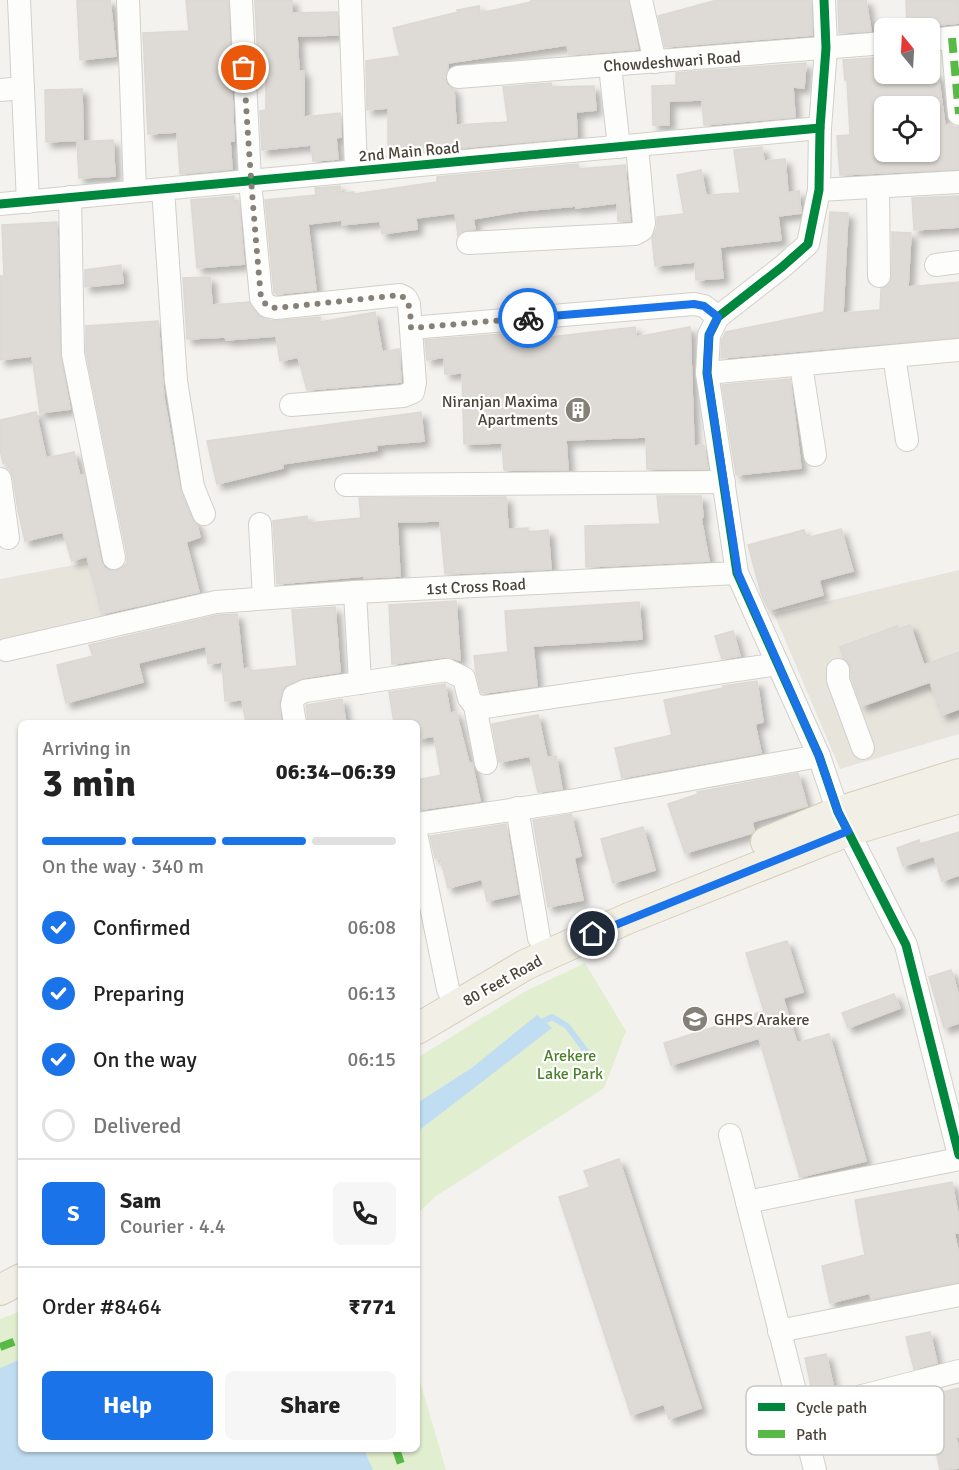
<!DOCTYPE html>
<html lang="en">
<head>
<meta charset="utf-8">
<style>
  :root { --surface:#fff; --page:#f6f6f6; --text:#222; --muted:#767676; --line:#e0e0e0; --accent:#1a73e8 }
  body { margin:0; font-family:Signika,sans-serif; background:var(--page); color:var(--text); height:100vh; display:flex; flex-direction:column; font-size:22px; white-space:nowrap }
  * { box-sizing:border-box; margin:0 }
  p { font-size:20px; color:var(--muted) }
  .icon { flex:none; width:33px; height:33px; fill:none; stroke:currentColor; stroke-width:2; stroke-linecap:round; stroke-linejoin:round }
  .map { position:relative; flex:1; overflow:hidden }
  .sheet { position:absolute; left:18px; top:720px; width:402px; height:732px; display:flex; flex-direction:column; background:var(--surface); border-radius:9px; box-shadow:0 2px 4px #0004 }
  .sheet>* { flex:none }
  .needle { width:39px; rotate:342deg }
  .buttons { position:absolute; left:874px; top:18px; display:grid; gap:12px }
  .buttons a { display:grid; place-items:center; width:66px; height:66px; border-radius:9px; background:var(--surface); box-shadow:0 2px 4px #0004; font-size:30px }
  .pin { position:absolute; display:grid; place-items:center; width:51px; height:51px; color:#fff; margin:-26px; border:3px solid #fff; border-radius:50%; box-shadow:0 2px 6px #0007 }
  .courier { position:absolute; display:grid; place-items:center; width:60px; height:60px; margin:-30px; border:4px solid #1a73e8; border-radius:50%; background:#fff; color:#222; box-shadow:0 2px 8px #0007 }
  .summary em { font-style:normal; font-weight:800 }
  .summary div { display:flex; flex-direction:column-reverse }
  .summary { display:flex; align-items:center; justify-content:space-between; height:102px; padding:0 24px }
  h1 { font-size:39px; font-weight:800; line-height:45px }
  .bar { display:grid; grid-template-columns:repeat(4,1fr); gap:9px 6px; align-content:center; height:72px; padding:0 24px }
  .bar i { height:8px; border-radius:4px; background:var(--line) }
  .bar .on { background:var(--accent) }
  .bar p { grid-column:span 4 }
  .line { display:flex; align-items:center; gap:15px; padding:0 24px; border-top:2px solid var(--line) }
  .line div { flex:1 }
  .round { display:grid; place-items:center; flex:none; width:63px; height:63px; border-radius:9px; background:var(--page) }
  ol { padding:0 24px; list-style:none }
  li { display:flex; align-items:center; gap:18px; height:66px }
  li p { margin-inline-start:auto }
  li .icon { padding:6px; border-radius:50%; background:var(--accent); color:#fff; stroke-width:4 }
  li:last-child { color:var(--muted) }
  li i { width:33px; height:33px; border:3px solid var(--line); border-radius:50% }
  .primary-button { display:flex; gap:12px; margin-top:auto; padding:12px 24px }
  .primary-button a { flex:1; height:69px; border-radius:9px; background:var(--accent); color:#fff; font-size:24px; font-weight:800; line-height:69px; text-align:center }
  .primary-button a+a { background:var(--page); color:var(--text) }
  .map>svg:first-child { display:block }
</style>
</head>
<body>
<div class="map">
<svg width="959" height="1470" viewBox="0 0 959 1470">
  <defs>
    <filter id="shadow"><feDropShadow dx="5.5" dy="5.5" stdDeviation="3" flood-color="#0004"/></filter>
  </defs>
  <rect width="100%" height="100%" fill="#f4f2ee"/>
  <g fill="#e7e4dc">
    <polygon points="122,556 137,608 0,646 0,579"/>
    <polygon points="959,570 959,734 840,769 774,614"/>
  </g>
  <g fill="#e1eecf">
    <polygon points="585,963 626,1031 604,1088 436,1196 417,1214 417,1132 462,1097 473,1067 417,1103 417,1058 524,992"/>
    <polygon points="21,1311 21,1359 0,1368 0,1319"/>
    <polygon points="417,1371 446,1470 373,1470 364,1449 417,1449"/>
  </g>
  <g fill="#c0ddf1">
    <polygon points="537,1015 552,1028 417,1132 417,1103 473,1067"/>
    <polygon points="21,1359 21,1449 364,1449 373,1470 0,1470 0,1368"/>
  </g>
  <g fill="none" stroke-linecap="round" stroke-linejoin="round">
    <polyline stroke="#c0ddf1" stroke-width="6" points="544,1021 552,1017 567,1026 588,1054"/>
  </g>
  <g fill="#dedbd6" stroke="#dcd9d4" stroke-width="1.5" fill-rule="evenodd" filter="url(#shadow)">
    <polygon points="77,0 110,0 116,56 80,60"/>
    <polygon points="186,0 228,0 234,141 230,141 232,169 180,174 177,132 148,134 143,33 189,31"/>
    <polygon points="255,0 292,0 292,13 337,12 338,35 297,36 299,71 304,71 304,117 340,113 341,137 336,138 338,159 313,161 311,145 262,150 260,111 266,110 266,66 258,66"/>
    <polygon points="531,0 628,0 638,49 569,55 567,45 448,63 448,68 445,79 447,85 454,90 456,125 508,122 503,87 551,83 552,87 594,86 596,110 576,112 577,137 418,152 418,147 388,147 388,108 367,110 366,61 400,56 393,28 458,12 457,10 479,6 480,13 531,2"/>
    <polygon points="717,0 811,0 812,35 665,47 658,16"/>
    <polygon points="838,0 866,0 871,31 839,33"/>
    <polygon points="906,0 959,0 959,23 907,28"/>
    <path d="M885,57V74H938L945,125L951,124L952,127H959V169L840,175L837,136L850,135L847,79L845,80L843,60ZM885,106H930V152H885Z"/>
    <polygon points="806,63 804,88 793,87 795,117 704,125 702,100 669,101 669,125 653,125 652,86 676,85 676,73"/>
    <polygon points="82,89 83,140 46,142 45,90"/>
    <polygon points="113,140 115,176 79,178 77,142"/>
    <polygon points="762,147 764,161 785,159 788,193 799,191 801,213 778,216 781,240 720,247 723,278 696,280 695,262 655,266 652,238 657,227 657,217 684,214 677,175 701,170 706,195 740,193 734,150"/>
    <polygon points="578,164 578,169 625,165 630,221 618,221 617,203 576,208 576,206 520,211 473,219 475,229 461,231 458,235 455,213 416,218 417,229 382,234 380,221 342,225 342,220 308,224 316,290 277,294 274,293 265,200 316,195 315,188 340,186 341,193 354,192 354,194 437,182 437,177"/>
    <polygon points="234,196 234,204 239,203 244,264 197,268 191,200"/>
    <polygon points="959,196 959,227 914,230 912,198"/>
    <polygon points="830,212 848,213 843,313 880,310 881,289 890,283 892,276 892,232 911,233 908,287 959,282 959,337 721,358 722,339 726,332 824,312"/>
    <polygon points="57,222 60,354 70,409 40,413 32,356 0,360 0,276 4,276 2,225"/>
    <polygon points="121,265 123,283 85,287 85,270"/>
    <polygon points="210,277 212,305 249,302 257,315 264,319 273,321 320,317 320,322 375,312 382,352 399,349 401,382 307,390 298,357 280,361 276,336 226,340 225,337 187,339 183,278"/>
    <polygon points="158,321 164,398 180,489 192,519 197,525 200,537 186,542 199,592 102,614 87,556 72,561 63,532 25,541 18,510 13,477 7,463 3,463 0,450 0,420 36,412 46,458 74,452 80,476 84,475 101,561 104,567 109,571 116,571 122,568 127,563 127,555 86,353 86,326"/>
    <polygon points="635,327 636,337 690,327 694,446 704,445 708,469 647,469 646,437 566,440 568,470 504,470 502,443 464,444 462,373 445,374 444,357 427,360 425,340 515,333 516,341"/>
    <polygon points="790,379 801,468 736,475 722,385"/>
    <polygon points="421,412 424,441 376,445 377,450 282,464 283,468 217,484 207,441"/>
    <polygon points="657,496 701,496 703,517 701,518 709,561 586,567 585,526 660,524"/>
    <polygon points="506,497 508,529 528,528 528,532 548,530 551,569 445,574 440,521 397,522 400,576 364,578 364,576 277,584 273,521 307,516 308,523 361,518 359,498"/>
    <polygon points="841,529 853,571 819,580 823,595 769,610 762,596 748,545 804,530 807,538"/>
    <polygon points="456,601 460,660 445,657 392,664 389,605"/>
    <polygon points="639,602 642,639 533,646 537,686 485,693 481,692 476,672 474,656 508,652 505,611"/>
    <polygon points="335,607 340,672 303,678 284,687 279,702 281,723 246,723 242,700 225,701 222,662 208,664 206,646 138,663 143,682 66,703 57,665 93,656 89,645 218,615 237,614 243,669 250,668 250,671 297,666 292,610"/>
    <polygon points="910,625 924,665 959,652 959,709 942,715 930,682 862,706 852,678 850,664 844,658 840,647 897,626 898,629"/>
    <polygon points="733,631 740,656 722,659 715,636"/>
    <polygon points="757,681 763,722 755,724 761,753 622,778 615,748 672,735 664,700 723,688 723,686"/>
    <polygon points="445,684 450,713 456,712 469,763 472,763 480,801 417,810 417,780 441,775 434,736 417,739 417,723 394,723 389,692"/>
    <polygon points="342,699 346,723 308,723 306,705"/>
    <polygon points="538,715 547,758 556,756 562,789 538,792 530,756 499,762 492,724"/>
    <polygon points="798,773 807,806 752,822 754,830 752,833 685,853 668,804 698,794 697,792"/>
    <polygon points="571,814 581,856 574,858 583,900 548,907 533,820"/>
    <polygon points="506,824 518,894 487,901 482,879 448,888 440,857 435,858 430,836"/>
    <polygon points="643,827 655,870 613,883 601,839"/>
    <polygon points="959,832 959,875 942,881 934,856 903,866 897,848 919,840 920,844"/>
    <polygon points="787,941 803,992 783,998 797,1043 829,1034 866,1161 800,1177 759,1038 671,1065 664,1043 764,1011 746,953"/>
    <polygon points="951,970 959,996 959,1023 944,1028 929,977"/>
    <polygon points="894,994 900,1008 848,1028 842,1013"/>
    <polygon points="619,1159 701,1408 669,1419 664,1404 631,1415 559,1197 590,1187 584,1171"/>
    <polygon points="952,1182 959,1220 959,1233 954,1233 959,1255 959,1282 871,1299 870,1293 830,1303 822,1266 865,1255 855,1200"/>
    <polygon points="930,1332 937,1363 914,1369 906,1337"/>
    <polygon points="826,1354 834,1389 813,1395 805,1358"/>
    <polygon points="959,1388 959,1437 956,1437 959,1449 959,1468 940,1470 933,1436 908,1442 901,1411 944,1401 942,1392"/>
  </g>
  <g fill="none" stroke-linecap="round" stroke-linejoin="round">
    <g stroke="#d2d0cb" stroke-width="24">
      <g id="minor">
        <polyline points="19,0 28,202"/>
        <polyline points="128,0 135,191"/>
        <polyline points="241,0 250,181 261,298 267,306 276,308 400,295 406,298 409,304 415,383 413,392 403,396 291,405"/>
        <polyline points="350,0 356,171"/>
        <polyline points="641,0 655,62"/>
        <polyline points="824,0 826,48 820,128 819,190 808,244 782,267 718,317 709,335 707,373 737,573 819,756 838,812 906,945 959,1155"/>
        <polyline points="952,38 959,114"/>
        <polyline points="930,40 959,37"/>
        <polyline points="610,66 619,147"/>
        <polyline points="458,77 885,43"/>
        <polyline points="0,90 23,88"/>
        <polyline points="878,187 879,276"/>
        <polyline points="163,189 176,381 193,487 204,514"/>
        <polyline points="819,190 959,182"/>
        <polyline points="70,197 73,354 114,558"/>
        <polyline points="0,204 820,128"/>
        <polyline points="468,243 635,234 642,230 644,223 637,146"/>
        <polyline points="936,265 959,262"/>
        <polyline points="411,328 694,304 704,306 718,317"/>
        <polyline points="894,356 907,440"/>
        <polyline points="801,365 815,455"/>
        <polyline points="707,373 959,350"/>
        <polyline points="0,479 8,538"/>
        <polyline points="346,485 724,482"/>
        <polyline points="260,524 264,598"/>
        <polyline points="355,592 360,683"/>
        <polyline points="6,650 216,602 355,592 737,573"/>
        <polyline points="838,670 838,680 863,748"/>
        <polyline points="475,706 485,707 778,664"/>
        <polyline points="295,723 292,705 294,696 305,691 447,670 464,678 469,698 475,706 486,763"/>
        <polyline points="517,808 539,938"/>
        <polyline points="417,824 570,801 819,756"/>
        <polyline points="417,838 448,989 456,1006"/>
        <polyline points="730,1135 815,1470"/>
        <polyline points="747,1202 959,1159"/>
        <polyline points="779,1331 959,1295"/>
        <polyline points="800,1412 959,1371"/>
      </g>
    </g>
    <g stroke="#d6cebb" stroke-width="32">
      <g id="major">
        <polyline points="766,842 838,812 959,774"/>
        <polyline points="417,1029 525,965 629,918 848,831 959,798"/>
        <polyline points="0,1290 21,1279"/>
      </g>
    </g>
    <use href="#minor" stroke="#fdfdfc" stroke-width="22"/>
    <use href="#major" stroke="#f2efe6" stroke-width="30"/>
    <g stroke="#58b947" stroke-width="8" stroke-dasharray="15 8" stroke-linecap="butt">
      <polyline points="952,38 959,114"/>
      <polyline points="0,1347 21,1339"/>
      <polyline points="396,1449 403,1470"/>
    </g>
    <g stroke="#fff" stroke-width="13">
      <g id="cycleway">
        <polyline points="824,0 826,48 820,128 819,190 808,244 782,267 718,317 709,335 707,373 737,573 819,756 838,812 906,945 959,1155"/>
        <polyline points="0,204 820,128"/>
      </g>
    </g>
    <use href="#cycleway" stroke="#00873e" stroke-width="9"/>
  </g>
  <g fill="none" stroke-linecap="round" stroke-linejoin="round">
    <path stroke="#868178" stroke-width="6" stroke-dasharray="0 10.8" d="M244,68C248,145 254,221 261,298L267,306L276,308L400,295C412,302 410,315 411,328L528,318"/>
    <polyline stroke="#1a73e8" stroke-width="8" points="528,318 694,304 704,306 718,317 709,335 707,373 738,573 819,756 838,812 848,831 593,934"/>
  </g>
  <defs>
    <g id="building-disc" transform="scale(1.35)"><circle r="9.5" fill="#868178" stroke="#fff"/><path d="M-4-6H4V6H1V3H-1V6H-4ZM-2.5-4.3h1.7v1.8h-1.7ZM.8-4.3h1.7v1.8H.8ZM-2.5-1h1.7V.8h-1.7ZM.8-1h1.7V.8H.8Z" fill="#fff"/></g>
    <g id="school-disc" transform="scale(1.35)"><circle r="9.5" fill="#868178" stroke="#fff"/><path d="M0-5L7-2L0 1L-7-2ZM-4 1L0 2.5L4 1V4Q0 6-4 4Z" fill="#fff"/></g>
  </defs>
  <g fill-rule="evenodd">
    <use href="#building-disc" x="578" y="410"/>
    <use href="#school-disc" x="695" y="1019"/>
  </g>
  <g text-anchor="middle" stroke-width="4.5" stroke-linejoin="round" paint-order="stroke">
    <g font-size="16" fill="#4b4439" stroke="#fff">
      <text transform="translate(672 61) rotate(-4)" y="6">Chowdeshwari Road</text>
      <text transform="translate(409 151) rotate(-5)" y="6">2nd Main Road</text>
      <text transform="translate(476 586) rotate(-3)" y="6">1st Cross Road</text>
      <text transform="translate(502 980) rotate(-29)" y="6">80 Feet Road</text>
    </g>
    <g font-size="16" fill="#4b4439" stroke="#fff" text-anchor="end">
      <text x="558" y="407">Niranjan Maxima<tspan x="558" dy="18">Apartments</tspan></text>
      <text x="714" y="1025" text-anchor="start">GHPS Arakere</text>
    </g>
    <g font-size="16" fill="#4a7f2a" stroke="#fff">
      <text x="570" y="1061">Arekere<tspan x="570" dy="18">Lake Park</tspan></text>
    </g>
  </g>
  <rect x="746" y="1386" width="198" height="69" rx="9" fill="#fff" stroke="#c9c7c4" stroke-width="1.5"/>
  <rect x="758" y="1403" width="27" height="8" fill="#00873e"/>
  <rect x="758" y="1430" width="27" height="8" fill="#58b947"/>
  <g font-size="16" fill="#4b4439">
    <text x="796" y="1413">Cycle path</text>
    <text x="796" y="1440">Path</text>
  </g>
</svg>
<div class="buttons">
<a><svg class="needle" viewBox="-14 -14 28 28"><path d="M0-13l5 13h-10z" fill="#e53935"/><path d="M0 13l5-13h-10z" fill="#767676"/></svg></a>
<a><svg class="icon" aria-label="locate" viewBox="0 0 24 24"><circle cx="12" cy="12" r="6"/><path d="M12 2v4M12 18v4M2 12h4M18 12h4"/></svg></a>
</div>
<div class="pin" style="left:244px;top:68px;background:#ea580c"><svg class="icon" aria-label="bag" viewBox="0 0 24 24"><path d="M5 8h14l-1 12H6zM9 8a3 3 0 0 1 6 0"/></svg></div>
<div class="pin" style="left:593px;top:934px;background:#1f2937"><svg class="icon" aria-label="home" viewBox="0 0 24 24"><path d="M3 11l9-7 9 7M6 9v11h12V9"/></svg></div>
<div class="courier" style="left:528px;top:318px"><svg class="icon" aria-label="bike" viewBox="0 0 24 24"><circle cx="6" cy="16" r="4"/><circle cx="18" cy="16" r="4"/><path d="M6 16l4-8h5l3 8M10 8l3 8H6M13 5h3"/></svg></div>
<section class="sheet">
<div class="summary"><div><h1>3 min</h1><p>Arriving in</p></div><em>06:34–06:39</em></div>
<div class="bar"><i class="on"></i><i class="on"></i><i class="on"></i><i></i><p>On the way · 340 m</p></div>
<ol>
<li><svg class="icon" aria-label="check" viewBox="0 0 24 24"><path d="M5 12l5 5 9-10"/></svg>Confirmed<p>06:08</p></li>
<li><svg class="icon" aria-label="check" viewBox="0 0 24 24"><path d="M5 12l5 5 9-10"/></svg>Preparing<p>06:13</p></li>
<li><svg class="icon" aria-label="check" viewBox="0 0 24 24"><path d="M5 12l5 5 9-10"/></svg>On the way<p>06:15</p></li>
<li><i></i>Delivered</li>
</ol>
<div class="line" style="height:108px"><b class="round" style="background:var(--accent);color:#fff">S</b><div><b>Sam</b><p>Courier · 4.4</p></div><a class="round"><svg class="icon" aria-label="phone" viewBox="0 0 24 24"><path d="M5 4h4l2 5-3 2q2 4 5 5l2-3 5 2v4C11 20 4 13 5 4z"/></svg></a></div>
<div class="line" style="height:78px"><div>Order #8464</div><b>₹771</b></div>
<div class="primary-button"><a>Help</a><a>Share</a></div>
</section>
</div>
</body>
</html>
